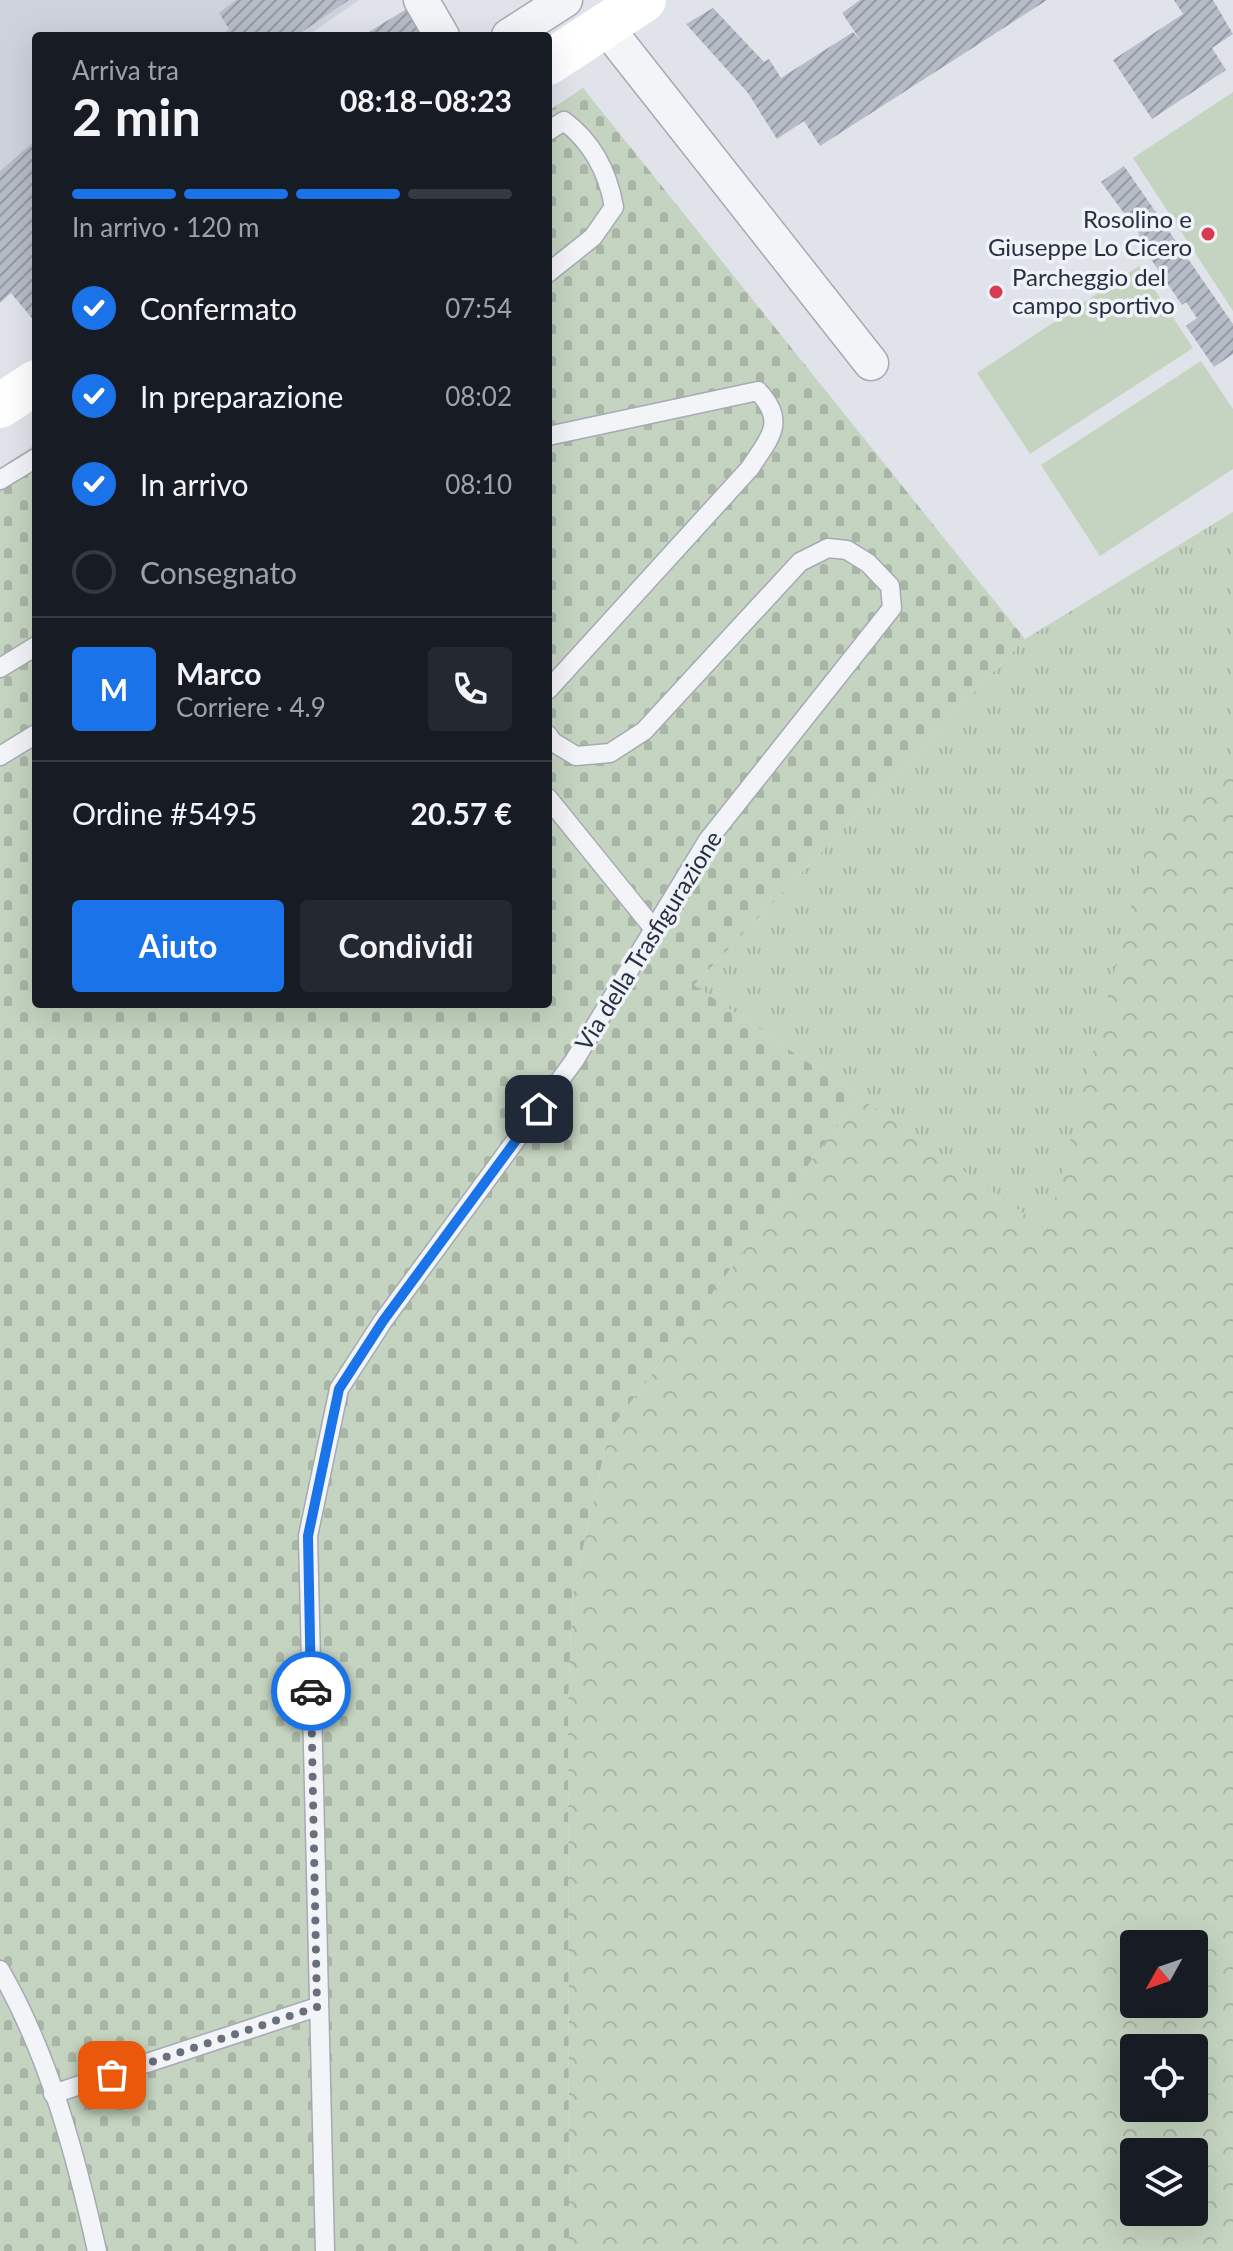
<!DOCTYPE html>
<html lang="it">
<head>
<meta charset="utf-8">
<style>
  :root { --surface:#171b24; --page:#242831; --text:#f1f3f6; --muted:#9ea1a6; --line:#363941; --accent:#1a73e8 }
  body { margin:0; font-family:Lato,sans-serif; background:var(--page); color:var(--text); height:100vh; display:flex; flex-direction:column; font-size:30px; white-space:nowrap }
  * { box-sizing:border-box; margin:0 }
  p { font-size:26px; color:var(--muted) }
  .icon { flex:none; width:44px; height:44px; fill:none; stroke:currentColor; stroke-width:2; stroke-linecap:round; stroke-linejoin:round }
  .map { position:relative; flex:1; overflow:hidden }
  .panel { position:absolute; left:32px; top:32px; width:520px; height:976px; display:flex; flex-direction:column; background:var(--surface); border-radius:8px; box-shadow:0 8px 32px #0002 }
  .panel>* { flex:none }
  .needle { width:52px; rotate:230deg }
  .controls { position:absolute; left:1120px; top:1930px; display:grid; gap:16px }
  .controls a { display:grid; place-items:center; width:88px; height:88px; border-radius:8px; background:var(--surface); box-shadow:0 8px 32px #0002; font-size:40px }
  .pin { position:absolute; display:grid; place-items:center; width:68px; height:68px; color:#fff; margin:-34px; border-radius:16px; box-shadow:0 4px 12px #0006 }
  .courier { position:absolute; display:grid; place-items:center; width:80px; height:80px; margin:-40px; border:6px solid #1a73e8; border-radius:50%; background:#fff; color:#222; box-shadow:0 2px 10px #0007 }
  .head em { font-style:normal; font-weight:700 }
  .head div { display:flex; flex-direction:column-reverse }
  .head { display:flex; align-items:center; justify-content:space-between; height:136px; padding:0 40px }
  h1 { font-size:52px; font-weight:700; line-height:60px }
  .bar { display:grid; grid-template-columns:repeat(4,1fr); gap:12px 8px; align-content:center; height:96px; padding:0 40px }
  .bar i { height:10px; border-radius:6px; background:var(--line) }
  .bar .selected { background:var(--accent) }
  .bar p { grid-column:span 4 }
  .line { display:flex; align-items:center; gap:20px; padding:0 40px; border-top:2px solid var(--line) }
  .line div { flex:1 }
  .round { display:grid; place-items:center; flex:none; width:84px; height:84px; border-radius:8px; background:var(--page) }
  ol { padding:0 40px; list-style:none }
  li { display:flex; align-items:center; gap:24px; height:88px }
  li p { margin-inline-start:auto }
  li .icon { padding:8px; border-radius:50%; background:var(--accent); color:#fff; stroke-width:4 }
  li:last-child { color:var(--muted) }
  li i { width:44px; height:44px; border:4px solid var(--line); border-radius:50% }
  .cta { display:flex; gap:16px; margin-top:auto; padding:16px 40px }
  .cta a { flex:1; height:92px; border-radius:8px; background:var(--accent); color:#fff; font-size:32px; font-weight:700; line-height:92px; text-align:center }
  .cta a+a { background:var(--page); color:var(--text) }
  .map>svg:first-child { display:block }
</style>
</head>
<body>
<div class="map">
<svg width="1233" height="2251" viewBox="0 0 1233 2251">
  <defs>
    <pattern id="grass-tufts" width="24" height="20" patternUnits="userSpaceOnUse" patternTransform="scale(2)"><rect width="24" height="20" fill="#c5d4c0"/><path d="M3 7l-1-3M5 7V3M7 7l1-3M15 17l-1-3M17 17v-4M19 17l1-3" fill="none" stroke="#a9b6a6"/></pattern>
    <pattern id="forest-crowns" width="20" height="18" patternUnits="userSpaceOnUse" patternTransform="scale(2)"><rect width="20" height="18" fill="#c5d4c0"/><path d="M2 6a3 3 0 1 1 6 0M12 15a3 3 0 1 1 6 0" fill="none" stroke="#a9b6a6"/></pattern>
    <pattern id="cemetery-stones" width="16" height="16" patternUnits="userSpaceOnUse" patternTransform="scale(2)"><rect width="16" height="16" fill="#c5d4c0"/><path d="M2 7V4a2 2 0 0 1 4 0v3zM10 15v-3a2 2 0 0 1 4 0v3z" fill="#a9b6a6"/></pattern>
    <pattern id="building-hatch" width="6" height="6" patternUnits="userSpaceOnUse" patternTransform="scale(2)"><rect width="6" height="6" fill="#b6bcc7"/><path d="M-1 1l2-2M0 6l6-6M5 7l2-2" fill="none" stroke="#9499a3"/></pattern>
  </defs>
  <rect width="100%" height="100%" fill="#e0e3ea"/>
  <polygon fill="#cdd2dc" points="0,0 359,0 307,36 36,36 36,225 0,250"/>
  <polygon fill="url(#grass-tufts)" points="1233,512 1233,1356 1217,1352 859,1097 694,985 1025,639"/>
  <path fill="url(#forest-crowns)" fill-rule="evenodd" d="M1233,776V2251H569L568,1707L572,1598L609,1431L859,1097L1047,1230L1152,825ZM1134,1944H1194V2004H1134ZM1134,2048H1194V2108H1134ZM1134,2152H1194V2212H1134Z"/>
  <polygon fill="url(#cemetery-stones)" points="583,88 1025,639 694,985 859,1097 609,1431 572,1598 568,1707 569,2251 0,2251 0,468 36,444 36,1004 548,1004 548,111"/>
  <g fill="#c5d4c0">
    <polygon points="1233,92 1233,311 1133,158"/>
    <polygon points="1139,266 1193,348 1030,454 977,373"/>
    <polygon points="1201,361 1233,409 1233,469 1100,556 1041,465"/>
  </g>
  <g fill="url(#building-hatch)">
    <polygon points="236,0 349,0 296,36 219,36 229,29 219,13"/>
    <polygon points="860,0 1047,0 820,146 804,121 777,139 748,93 686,24 713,8 764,62 769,59 781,78 853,32 861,41 842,13"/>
    <polygon points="1174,0 1213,0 1233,34 1212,48 1226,70 1152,119 1113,60 1183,14"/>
    <polygon points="415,4 432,36 362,36"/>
    <polygon points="36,140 36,323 11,293 0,303 0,171"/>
    <polygon points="1124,166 1233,324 1233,354 1214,367 1186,326 1197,318 1186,302 1182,305 1136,237 1140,235 1101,182"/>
  </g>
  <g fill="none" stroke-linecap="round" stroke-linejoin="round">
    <g stroke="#a5aab4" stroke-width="21">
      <g id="service">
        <path d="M548,131L564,121C592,142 608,173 614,207L593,237L548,273"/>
        <path d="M548,436L758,391C787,422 770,437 750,468L548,690"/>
        <polyline points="0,480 36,458"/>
        <polyline points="0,668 36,646"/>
        <polyline points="0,756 36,734"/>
        <polyline points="548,798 654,929"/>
        <path d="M0,1970C49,2055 76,2156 97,2251"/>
        <polyline points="53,2094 317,2007"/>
        <polyline points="325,2251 308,1536 339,1389 383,1321 574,1061 708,840 892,608 890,586 868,563 847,550 828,548 800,562 644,731 610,753 576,756 553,742 548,735"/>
      </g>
    </g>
    <g stroke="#a5aab4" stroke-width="37">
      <g id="minor">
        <polyline points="421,0 442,36"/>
        <polyline points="606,27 871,363"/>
        <polyline points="509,36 565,0"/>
      </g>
    </g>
    <use href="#service" stroke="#f3f4f8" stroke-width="18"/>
    <use href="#minor" stroke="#f3f4f8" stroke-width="34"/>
    <g stroke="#fff" stroke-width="44">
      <polyline points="548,63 644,0"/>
      <polyline points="0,406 36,382"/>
    </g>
  </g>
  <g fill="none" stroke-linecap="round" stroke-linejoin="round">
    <polyline stroke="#686f7d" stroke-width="8" stroke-dasharray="0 14.4" points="112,2075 317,2007 311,1691"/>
    <polyline stroke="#1a73e8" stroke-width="10" points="311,1691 308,1536 339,1389 383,1321 539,1109"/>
  </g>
  <g fill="#d83b4f" stroke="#eff2f7" stroke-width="3">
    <circle cx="1208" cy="234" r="8"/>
    <circle cx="996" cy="292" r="8"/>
  </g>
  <g text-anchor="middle" stroke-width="7" stroke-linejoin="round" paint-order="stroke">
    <g font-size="24" fill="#273042" stroke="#eff2f7" text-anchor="end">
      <text x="1192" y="228">Rosolino e<tspan x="1192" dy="28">Giuseppe Lo Cicero</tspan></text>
      <text x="1012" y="286" text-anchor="start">Parcheggio del<tspan x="1012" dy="28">campo sportivo</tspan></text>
    </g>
    <g font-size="24" fill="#273042" stroke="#eff2f7">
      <text transform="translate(649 941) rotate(-58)" y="8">Via della Trasfigurazione</text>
    </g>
  </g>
</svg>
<div class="controls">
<a><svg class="needle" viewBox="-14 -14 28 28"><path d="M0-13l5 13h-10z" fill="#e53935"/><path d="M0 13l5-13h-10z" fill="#9ea1a6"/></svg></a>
<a><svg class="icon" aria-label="locate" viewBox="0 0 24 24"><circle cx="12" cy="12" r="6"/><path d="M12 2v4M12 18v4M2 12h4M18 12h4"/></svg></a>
<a><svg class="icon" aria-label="layers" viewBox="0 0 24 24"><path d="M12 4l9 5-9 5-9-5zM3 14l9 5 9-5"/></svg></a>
</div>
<div class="pin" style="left:112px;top:2075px;background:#ea580c"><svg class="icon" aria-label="bag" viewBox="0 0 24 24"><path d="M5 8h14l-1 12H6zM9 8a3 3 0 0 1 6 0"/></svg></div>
<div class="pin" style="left:539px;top:1109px;background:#1f2937"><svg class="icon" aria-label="home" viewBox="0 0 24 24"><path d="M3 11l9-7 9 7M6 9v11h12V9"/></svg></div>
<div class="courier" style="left:311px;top:1691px"><svg class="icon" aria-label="car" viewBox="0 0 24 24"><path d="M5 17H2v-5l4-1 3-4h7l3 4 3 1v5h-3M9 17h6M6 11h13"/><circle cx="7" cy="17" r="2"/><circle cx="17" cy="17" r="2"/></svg></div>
<section class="panel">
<div class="head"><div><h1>2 min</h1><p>Arriva tra</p></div><em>08:18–08:23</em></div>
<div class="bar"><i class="selected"></i><i class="selected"></i><i class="selected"></i><i></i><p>In arrivo · 120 m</p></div>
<ol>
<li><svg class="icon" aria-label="check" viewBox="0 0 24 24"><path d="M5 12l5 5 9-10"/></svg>Confermato<p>07:54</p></li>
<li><svg class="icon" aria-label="check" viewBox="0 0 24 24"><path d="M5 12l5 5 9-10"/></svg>In preparazione<p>08:02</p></li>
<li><svg class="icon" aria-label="check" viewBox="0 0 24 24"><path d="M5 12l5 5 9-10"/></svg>In arrivo<p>08:10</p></li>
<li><i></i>Consegnato</li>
</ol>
<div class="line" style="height:144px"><b class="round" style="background:var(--accent);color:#fff">M</b><div><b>Marco</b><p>Corriere · 4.9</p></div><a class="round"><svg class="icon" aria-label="phone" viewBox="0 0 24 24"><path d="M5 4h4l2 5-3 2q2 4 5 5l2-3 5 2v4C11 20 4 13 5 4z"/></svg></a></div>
<div class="line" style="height:104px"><div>Ordine #5495</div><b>20.57 €</b></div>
<div class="cta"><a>Aiuto</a><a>Condividi</a></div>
</section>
</div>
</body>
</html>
